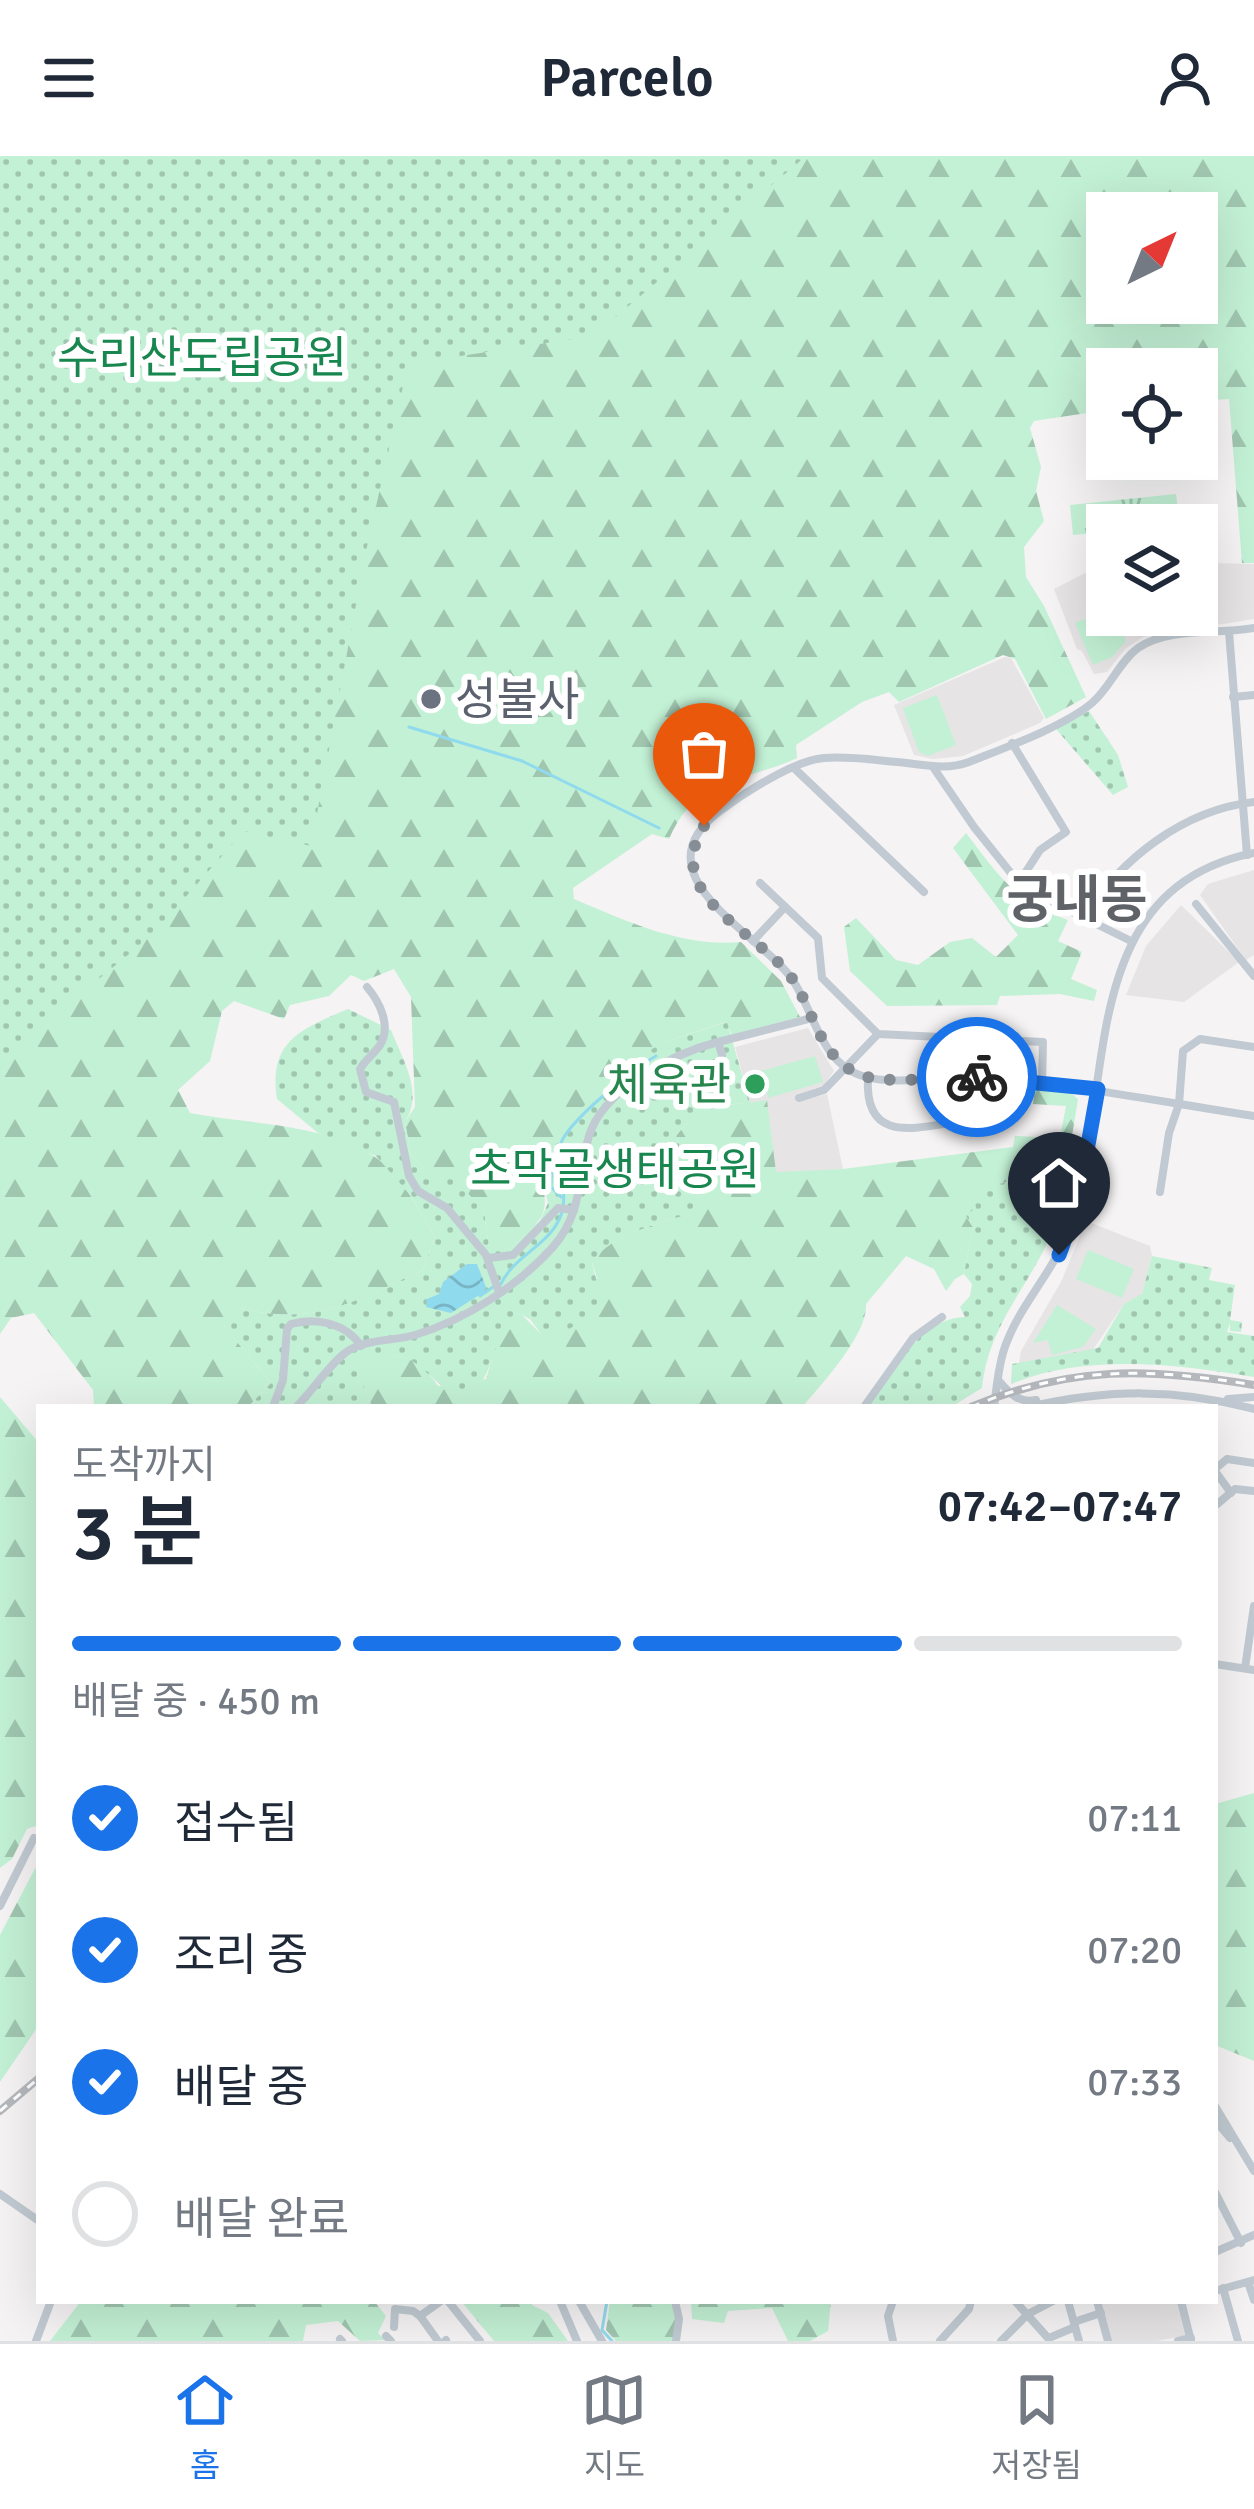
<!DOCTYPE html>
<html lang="ko">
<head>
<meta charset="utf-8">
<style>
  :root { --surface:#fff; --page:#f2f2f3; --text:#1f2937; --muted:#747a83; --line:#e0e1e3; --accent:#1a73e8 }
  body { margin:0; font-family:Signika,"Noto Sans KR",sans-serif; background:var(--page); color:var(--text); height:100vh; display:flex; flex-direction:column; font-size:45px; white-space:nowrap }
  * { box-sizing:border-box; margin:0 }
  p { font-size:39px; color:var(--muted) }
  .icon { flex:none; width:66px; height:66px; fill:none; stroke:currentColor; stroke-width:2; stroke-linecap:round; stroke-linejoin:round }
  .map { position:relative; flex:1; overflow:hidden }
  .sheet { position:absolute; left:36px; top:1248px; width:1182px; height:900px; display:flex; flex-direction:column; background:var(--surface); border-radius:0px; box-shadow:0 12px 48px #0002 }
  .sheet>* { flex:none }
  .needle { width:78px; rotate:43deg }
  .buttons { position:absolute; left:1086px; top:36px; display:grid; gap:24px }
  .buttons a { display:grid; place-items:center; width:132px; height:132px; border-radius:0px; background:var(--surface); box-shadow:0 12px 48px #0002; font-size:60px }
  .pin { position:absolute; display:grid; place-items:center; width:102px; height:102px; color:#fff; margin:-123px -51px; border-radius:50% 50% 50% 0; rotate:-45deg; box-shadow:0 0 12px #0007 }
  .pin .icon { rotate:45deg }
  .courier { position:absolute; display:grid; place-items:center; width:120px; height:120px; margin:-60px; border:9px solid #1a73e8; border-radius:50%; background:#fff; color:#222; box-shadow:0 3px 15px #0007 }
  .summary em { font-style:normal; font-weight:600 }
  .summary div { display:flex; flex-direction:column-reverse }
  .summary { display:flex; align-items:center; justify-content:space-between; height:204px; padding:0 36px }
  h1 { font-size:78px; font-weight:600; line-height:90px }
  .bar { display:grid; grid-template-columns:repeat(4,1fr); gap:18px 12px; align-content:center; height:144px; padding:0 36px }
  .bar i { height:15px; border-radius:9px; background:var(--line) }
  .bar .current { background:var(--accent) }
  .bar p { grid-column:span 4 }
  ol { padding:0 36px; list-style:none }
  li { display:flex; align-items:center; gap:36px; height:132px }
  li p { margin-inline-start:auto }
  li .icon { padding:12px; border-radius:50%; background:var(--accent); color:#fff; stroke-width:4 }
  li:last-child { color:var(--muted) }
  li i { width:66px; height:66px; border:6px solid var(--line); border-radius:50% }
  header { display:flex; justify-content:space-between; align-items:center; height:156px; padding:0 36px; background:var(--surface); font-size:54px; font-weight:600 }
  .tabs { display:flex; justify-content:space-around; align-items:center; height:168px; border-top:3px solid var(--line); background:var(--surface); font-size:33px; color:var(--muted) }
  .tabs a { display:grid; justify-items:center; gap:6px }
  .tabs .current { color:var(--accent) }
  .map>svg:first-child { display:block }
</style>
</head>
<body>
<header><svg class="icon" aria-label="menu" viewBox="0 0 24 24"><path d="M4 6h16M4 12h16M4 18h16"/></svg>Parcelo<svg class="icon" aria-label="person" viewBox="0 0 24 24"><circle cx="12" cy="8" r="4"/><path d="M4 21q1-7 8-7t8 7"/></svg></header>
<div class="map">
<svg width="1254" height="2185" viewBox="0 0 1254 2185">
  <defs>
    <pattern id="grass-tufts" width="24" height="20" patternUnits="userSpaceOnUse" patternTransform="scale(3)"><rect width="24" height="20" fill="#c3f1d5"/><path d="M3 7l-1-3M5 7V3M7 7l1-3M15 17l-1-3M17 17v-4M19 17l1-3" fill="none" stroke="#a0c6b0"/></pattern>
    <pattern id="forest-firs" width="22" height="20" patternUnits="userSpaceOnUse" patternTransform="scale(3)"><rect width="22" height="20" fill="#c3f1d5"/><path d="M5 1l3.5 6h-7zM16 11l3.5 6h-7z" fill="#a0c6b0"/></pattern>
    <pattern id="park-dots" width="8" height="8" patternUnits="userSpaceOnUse" patternTransform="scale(3)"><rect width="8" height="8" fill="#c3f1d5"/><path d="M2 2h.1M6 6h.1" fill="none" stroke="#a0c6b0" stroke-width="1.8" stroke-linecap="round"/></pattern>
    <pattern id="water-waves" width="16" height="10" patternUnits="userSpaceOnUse" patternTransform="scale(3)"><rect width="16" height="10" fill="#90daee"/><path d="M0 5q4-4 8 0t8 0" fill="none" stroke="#78b4c4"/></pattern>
  </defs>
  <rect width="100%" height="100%" fill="#f5f3f3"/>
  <g fill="#e6e4e5">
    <polygon points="1207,400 1205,469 1182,469 1143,481 1125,493 1107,516 1094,518 1082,495 1077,493 1054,433 1107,406 1107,459 1197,459 1197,401"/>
    <polygon points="1211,407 1254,408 1254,463 1210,470"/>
    <polygon points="1005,501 1011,502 1044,562 1040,567 963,600 933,603 914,599 894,549"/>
    <polygon points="1254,714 1254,799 1246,804 1200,739 1208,728"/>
    <polygon points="1181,749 1239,806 1184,846 1126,839 1146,790"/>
    <polygon points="808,872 834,915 823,930 798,938 799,945 827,938 843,1013 775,1017 766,945 750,947 735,891"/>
    <polygon points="1086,1065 1150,1090 1152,1100 1142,1139 1124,1148 1092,1195 1019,1208 1021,1195 1062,1124"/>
    <polygon points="1100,2145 1179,2145 1188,2179 1157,2185 1111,2185"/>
  </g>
  <polygon fill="url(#grass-tufts)" points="1176,338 1180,368 1107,369 1107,376 1073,379 1070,349"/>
  <g fill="url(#forest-firs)" fill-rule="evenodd">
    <path d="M0,0H1254V407H1242L1229,243L1197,245V213H1107V254L1034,265L1030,272L1041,311L1036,335L1044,365L1024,391L1026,421L1044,450L1086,541L1046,563L1015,503L1003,499L899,546L889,536L862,546L796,589L797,602C744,627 697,618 669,683L652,678L573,732L574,743C629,766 681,791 741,786L781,825L800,861L732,879L726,866L664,886L540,1014C551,1062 544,1061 509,1094L489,1092L484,1056L426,1015L411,999L405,966L415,951L411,841L394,813L364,825L351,819L329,840L290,849L284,863L234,845L222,855L210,905L178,934L190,957C251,969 317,966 372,999C400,1016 419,1054 435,1081L423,1114C360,1143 314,1172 242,1152L221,1166L271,1227L248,1251H94L93,1234L34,1157L11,1162L0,1178ZM1107,57H1197V147H1107Z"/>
    <path d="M966,677C999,720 1014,745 1068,764L1058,785L1082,796L1071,823L1097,834L1094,845L1060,838L1000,840L997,849L887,850L850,815L844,771L856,762L896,804L918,809L950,786L972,782L996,801L1018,779L953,692Z"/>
    <path d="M1035,933L1072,938L1078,943L1063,1035C1005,1025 1008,1011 967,1062L973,1071L964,1118L955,1123L946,1135L934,1113L906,1100L866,1148C868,1178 822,1228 802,1251H372L353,1205C390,1193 415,1196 438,1230L486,1223L501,1172L519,1156L541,1178H560L597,1122L592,1106C610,1077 662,1068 692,1056L698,1040L676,980C702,946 729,950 767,944L776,1016L843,1013L1013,991L1015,980L1060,982L1066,950L1033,948Z"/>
    <polygon points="0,1241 39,1287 39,1678 35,1670 27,1673 12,1703 0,1712"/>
    <polygon points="1254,1637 1254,1905 1215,1889 1215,1648"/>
    <polygon points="39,1705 39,1869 0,1926 0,1779"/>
    <polygon points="81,2145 374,2145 386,2160 378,2177 385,2184 360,2185 338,2165 306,2169 303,2185 50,2185"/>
    <polygon points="461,2145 531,2145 532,2149 548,2157 568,2185 494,2185"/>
    <polygon points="610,2145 672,2145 676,2158 674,2185 616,2185 606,2174"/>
    <polygon points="691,2145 831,2145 828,2175 810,2185 788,2185 772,2152 728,2155 724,2167 692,2163"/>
  </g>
  <g fill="url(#park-dots)">
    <polygon points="0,0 806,0 593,180 408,208 366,395 311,690 244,675 151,780 0,904"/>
    <polygon points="1089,555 1118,599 1128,631 1113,639 1056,573"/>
    <path d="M348,853L391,874C403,905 424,936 405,966L411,999L426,1015L455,1022L484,1056L489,1091L509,1094L540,1065L548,1047L540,1013L552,987L578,956L622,911L664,886L727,866L750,947C720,948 695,955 676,980L698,1040L693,1056C662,1068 610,1077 592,1107L600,1138L597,1157L560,1178H541L530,1163L518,1157C487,1184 499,1223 462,1244C416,1217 417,1184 354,1206L372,1251H248L271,1227L220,1165L242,1152C314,1172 359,1143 423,1114L435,1081L411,1040L376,1000L318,977L277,943C268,885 301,873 348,853Z"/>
    <path d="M1018,1024L1063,1035C1054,1110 990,1152 982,1232L951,1251H869C891,1218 919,1162 965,1161L960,1151L970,1140L972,1128L964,1118L973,1071L966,1060L976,1051L973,1043L979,1032Z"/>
    <path d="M1152,1100L1212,1112L1209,1124L1235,1129L1230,1164L1242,1166L1241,1176L1230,1175V1167L1227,1176L1254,1180V1221C1177,1208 1085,1197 1011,1228L1012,1208L1098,1192L1124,1148L1142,1138Z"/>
  </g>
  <g fill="#c3f1d5">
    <polygon points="1107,454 1107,459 1116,459 1126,485 1112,501 1093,509 1075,467"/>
    <polygon points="937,539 956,589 928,600 919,596 903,552"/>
    <polygon points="815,900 823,926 768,942 761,915"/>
    <polygon points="1088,1094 1134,1113 1122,1142 1076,1123"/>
    <polygon points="1057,1149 1096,1173 1083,1191 1052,1199 1048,1184 1033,1187"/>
  </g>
  <polygon fill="url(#water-waves)" points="467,1108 477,1108 486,1131 484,1136 451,1157 426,1151 427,1143 439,1138 443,1126"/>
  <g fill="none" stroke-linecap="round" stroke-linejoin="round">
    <g stroke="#90daee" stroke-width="3">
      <polyline points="409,571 522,605 659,672"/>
      <polyline points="560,991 552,1006 551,1031 561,1041"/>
      <path d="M501,1128C514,1099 553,1088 562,1056C568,1035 556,1010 560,990C565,967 636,911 656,900"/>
      <polyline points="480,1140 493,1131"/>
      <polyline points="607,2145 602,2174 612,2185"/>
    </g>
    <g stroke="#c1cad2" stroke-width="8">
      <path d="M1254,472C1219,479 1170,470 1138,492C1119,506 1110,532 1092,547C1063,571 1004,592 969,606C945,615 921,608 897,606C874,604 848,600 824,602C795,604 744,637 720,655C634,719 761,778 792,823C815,856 820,909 866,921C900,930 948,918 984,921C1075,929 1164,946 1254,960"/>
      <polyline points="1229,476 1247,699"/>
      <polyline points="1233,541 1254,539"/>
      <polyline points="1012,587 1066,676 1040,694 1018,728"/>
      <polyline points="933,611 974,671 1023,732 1131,785"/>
      <polyline points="794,612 924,736"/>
      <polyline points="760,727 818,782 822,822 878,878 1043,886 1042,927"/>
      <polyline points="1196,748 1254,820"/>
      <path d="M1083,762C1121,703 1183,654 1254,646"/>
      <polyline points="753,785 785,751"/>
      <path d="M367,831C379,845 392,870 380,889C374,898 366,903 360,913L366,936L394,946L409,1020L418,1035L447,1052L486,1099L499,1136"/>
      <polyline points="722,899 718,886 812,862"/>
      <path d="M868,922C864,993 923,969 970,964L975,958L980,921"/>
      <polyline points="799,942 824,934 878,878"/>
      <polyline points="1160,1036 1169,977 1179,948 1183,895 1200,883 1254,891"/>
      <polyline points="489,1102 513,1099 558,1052 574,1054"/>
      <path d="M999,1225C1009,1237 1020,1248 1036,1244"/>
      <polyline points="1228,1243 1254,1241"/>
      <path d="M273,1251L283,1224L287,1173L291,1168C316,1161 346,1167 361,1190"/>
      <path d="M296,1251C313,1235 327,1211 345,1197C362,1183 395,1185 415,1179C465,1164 518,1130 553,1091C584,1056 577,1020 589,980C603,933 675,897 718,886"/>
      <polyline points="864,1251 913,1182 942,1161"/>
      <path d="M994,1251C997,1231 998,1208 1006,1188C1022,1145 1057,1112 1071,1068C1115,934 1074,733 1254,697"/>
      <path d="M1029,1251C1107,1233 1177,1232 1254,1253"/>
      <polyline points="1215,1313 1227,1303 1254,1307"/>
      <polyline points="1215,1315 1231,1337"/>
      <polyline points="1215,1350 1235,1333 1254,1335"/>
      <polyline points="1215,1508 1254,1514"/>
      <polyline points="1245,1512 1254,1450"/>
      <polyline points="0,1750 34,1682"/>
      <polyline points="1215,1950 1254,2015"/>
      <polyline points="1215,1964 1230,1982"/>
      <polyline points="1215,2036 1241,2087"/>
      <polyline points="0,2038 39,2065"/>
      <polyline points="1215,2096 1254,2079"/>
      <polyline points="1248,2126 1254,2144"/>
      <polyline points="1223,2132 1238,2185"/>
      <polyline points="1215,2135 1254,2124"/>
      <polyline points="448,2145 480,2185"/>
      <polyline points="560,2145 577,2185"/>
      <polyline points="579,2145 602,2185"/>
      <polyline points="675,2145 679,2163 676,2185"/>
      <polyline points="893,2145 888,2160 893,2185"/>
      <polyline points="1015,2145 1048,2182"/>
      <polyline points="1068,2145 1079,2185"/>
      <polyline points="1097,2145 1108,2185"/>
      <polyline points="1181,2145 1191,2185"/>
      <polyline points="1074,2166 1101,2157"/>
      <polyline points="394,2171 395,2153 413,2155 420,2160"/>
      <polyline points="386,2180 391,2185"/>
      <polyline points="1049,2182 1075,2171"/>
      <polyline points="340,2183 342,2185"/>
      <polyline points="36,2185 51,2145"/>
      <polyline points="438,2185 420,2160 441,2145"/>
      <polyline points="445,2185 446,2184"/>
      <polyline points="940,2185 969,2153 971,2145"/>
      <polyline points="1001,2185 1028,2158 1053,2145"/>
      <polyline points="1178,2185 1191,2182"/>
    </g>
    <g stroke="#b5b8bd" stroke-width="8">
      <g id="rail">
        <path d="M971,1251C1071,1209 1149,1212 1254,1229"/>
        <polyline points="0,1955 39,1922"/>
      </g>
    </g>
    <use href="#rail" stroke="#fff" stroke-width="3" stroke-dasharray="9" stroke-linecap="butt"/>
  </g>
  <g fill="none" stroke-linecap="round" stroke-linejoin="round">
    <path stroke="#868d94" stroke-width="12" stroke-dasharray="0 21.6" d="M704,670C660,740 759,776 791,821C814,854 818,899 858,918C885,930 945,920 977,921"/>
    <polyline stroke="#1a73e8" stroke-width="15" points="977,921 1098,933 1077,1050 1059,1099"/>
  </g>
  <circle fill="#6b7280" stroke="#fff" stroke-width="4.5" cx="431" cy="543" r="12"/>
  <circle fill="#2e9e5b" stroke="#fff" stroke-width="4.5" cx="755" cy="928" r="12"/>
  <g text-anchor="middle" stroke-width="12" stroke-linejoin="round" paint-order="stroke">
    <g font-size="45" fill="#17864f" stroke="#fff">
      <text x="202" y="217">수리산도립공원</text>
      <text x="615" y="1029">초막골생태공원</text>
    </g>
    <g font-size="45" fill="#5b616d" stroke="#fff" text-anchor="start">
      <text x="455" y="559">성불사</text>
    </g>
    <g font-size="45" fill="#27864d" stroke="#fff" text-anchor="end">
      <text x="731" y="944">체육관</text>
    </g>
    <g font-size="51" font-weight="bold" fill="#5f6368" stroke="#fff">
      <text x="1077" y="761">궁내동</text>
    </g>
  </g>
</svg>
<div class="buttons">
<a><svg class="needle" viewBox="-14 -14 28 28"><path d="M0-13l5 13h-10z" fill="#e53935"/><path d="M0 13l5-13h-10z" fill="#747a83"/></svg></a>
<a><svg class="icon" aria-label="locate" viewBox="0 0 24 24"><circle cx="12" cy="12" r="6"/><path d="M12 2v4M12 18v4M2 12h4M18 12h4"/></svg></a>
<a><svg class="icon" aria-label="layers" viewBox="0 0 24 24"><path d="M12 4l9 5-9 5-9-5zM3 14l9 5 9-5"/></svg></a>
</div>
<div class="pin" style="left:704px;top:670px;background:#ea580c"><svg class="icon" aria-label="bag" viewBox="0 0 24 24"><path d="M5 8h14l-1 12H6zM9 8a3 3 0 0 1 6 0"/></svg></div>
<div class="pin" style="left:1059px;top:1099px;background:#1f2937"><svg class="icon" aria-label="home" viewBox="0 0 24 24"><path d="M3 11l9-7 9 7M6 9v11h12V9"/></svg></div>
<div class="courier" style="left:977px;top:921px"><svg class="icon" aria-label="bike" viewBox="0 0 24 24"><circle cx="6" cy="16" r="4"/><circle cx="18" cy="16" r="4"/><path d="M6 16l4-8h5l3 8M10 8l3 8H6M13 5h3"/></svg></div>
<section class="sheet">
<div class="summary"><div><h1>3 분</h1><p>도착까지</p></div><em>07:42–07:47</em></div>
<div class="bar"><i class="current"></i><i class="current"></i><i class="current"></i><i></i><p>배달 중 · 450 m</p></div>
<ol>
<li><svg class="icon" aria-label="check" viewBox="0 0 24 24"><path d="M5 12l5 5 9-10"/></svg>접수됨<p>07:11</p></li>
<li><svg class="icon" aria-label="check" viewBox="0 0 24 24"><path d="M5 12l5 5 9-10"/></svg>조리 중<p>07:20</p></li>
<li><svg class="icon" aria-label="check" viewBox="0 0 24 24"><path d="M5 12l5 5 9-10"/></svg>배달 중<p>07:33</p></li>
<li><i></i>배달 완료</li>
</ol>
</section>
</div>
<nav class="tabs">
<a class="current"><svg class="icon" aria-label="home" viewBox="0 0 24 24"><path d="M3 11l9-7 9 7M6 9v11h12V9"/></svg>홈</a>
<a><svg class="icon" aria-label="map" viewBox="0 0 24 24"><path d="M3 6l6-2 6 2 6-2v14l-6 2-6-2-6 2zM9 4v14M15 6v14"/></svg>지도</a>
<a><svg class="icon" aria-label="saved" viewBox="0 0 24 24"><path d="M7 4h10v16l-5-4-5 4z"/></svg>저장됨</a>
</nav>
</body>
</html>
